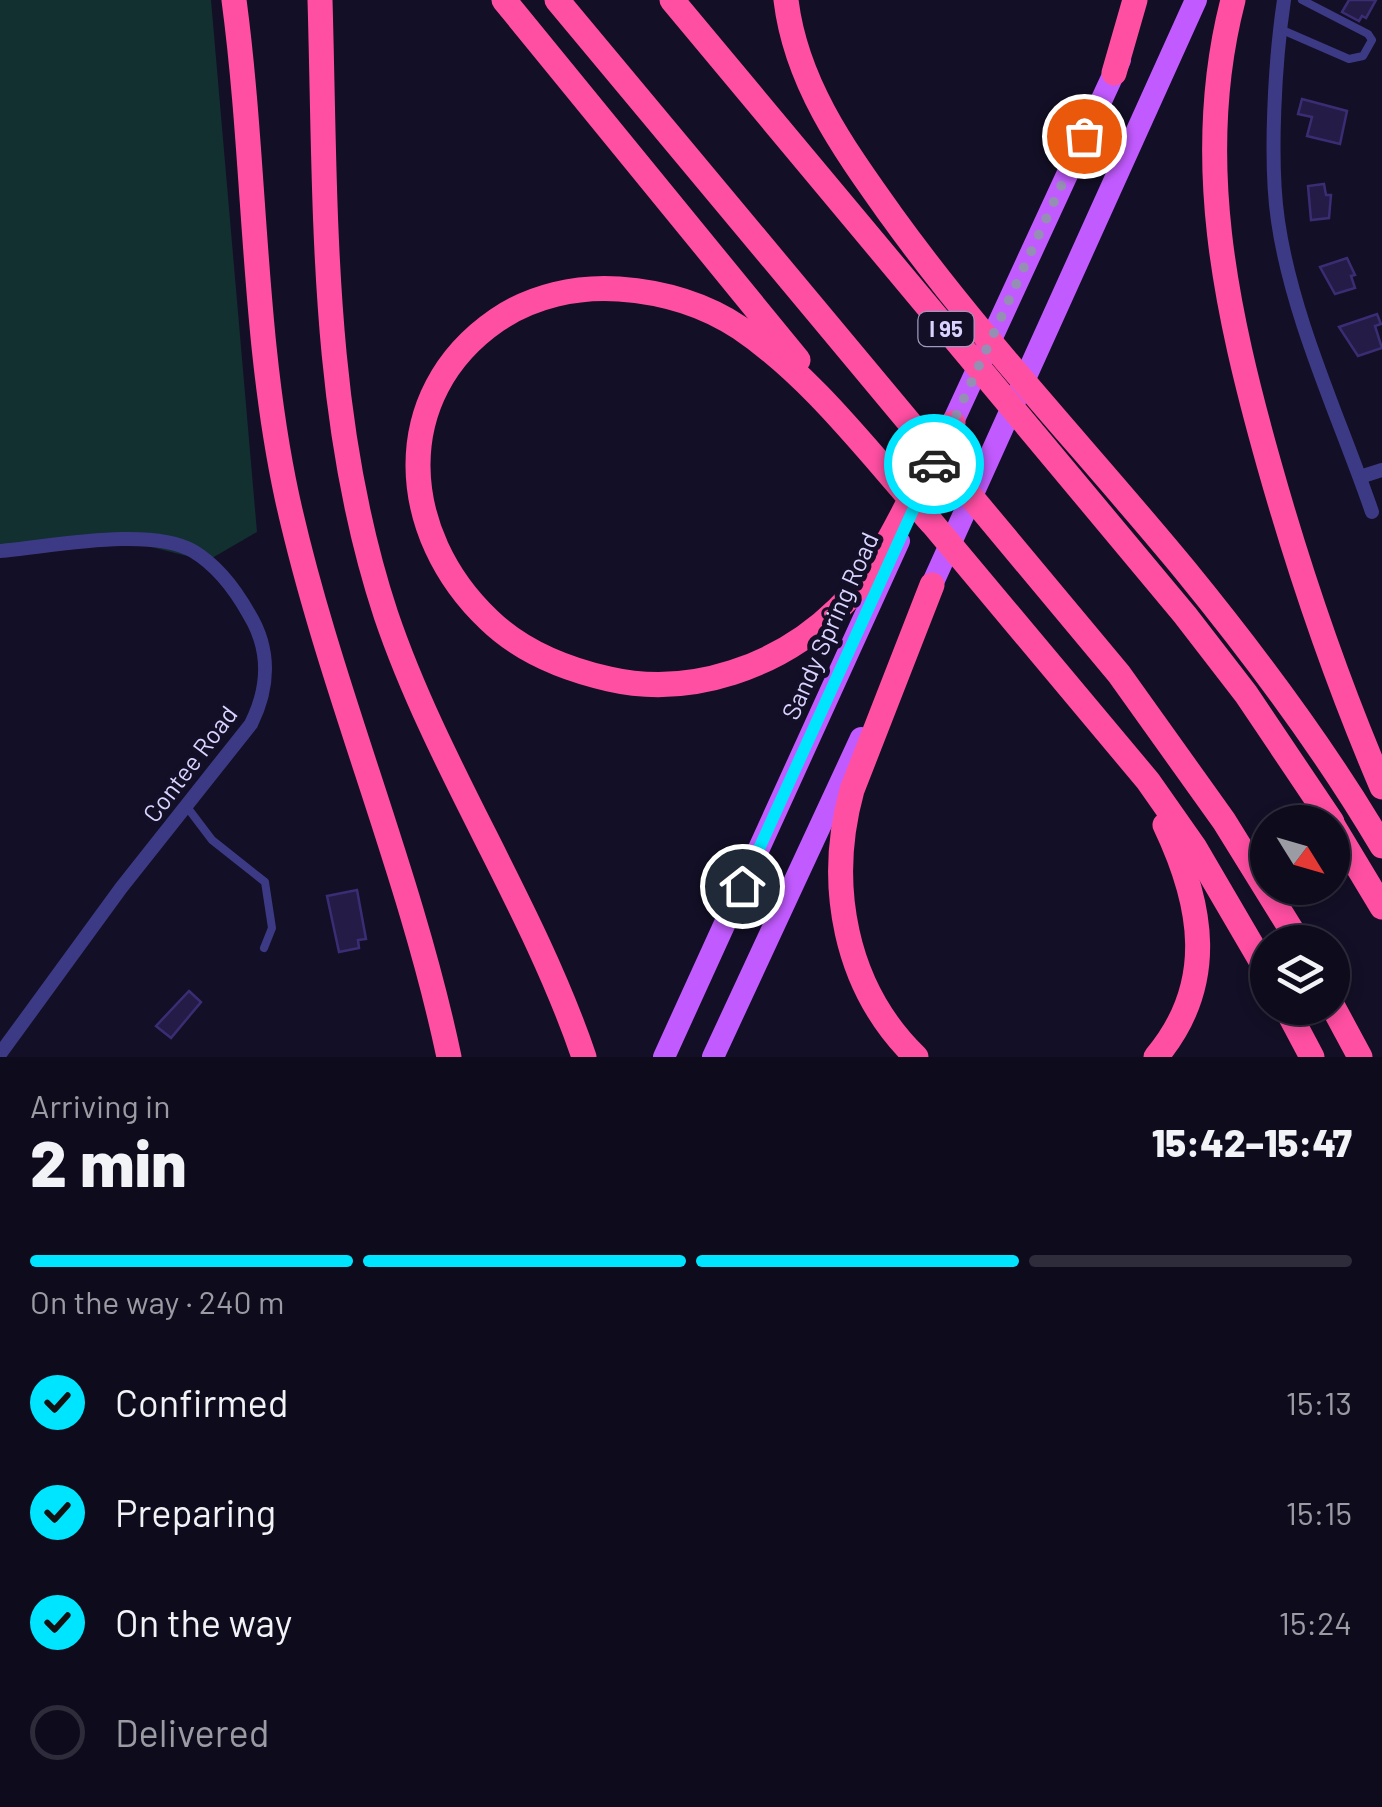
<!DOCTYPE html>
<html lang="en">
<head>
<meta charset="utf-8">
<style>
  :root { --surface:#0e0b1c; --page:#171425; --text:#f1f3f6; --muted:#9b9ba3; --line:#2e2b3b; --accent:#00e5ff }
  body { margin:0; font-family:Barlow,sans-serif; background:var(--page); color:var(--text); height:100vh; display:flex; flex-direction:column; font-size:38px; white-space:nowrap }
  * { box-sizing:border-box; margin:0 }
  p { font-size:32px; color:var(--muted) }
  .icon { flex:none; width:55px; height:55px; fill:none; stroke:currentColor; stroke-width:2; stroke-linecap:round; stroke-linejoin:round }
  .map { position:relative; height:1057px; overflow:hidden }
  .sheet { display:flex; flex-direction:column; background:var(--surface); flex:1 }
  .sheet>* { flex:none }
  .needle { width:65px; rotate:127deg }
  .controls { position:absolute; left:1250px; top:805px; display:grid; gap:20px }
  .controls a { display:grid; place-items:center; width:100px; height:100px; border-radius:50%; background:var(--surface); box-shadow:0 5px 15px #0003,0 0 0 2px var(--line); font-size:50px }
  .pin { position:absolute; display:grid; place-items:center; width:85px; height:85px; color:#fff; margin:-42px; border:5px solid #fff; border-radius:50%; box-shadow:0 2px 10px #0007 }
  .courier { position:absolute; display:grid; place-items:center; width:100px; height:100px; margin:-50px; border:8px solid #00e5ff; border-radius:50%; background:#fff; color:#222; box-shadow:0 2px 12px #0007 }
  .summary em { font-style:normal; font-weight:800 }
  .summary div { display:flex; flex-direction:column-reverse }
  .summary { display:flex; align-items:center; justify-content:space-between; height:170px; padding:0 30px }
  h1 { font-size:65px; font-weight:800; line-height:75px }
  .bar { display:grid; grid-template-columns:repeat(4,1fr); gap:15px 10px; align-content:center; height:120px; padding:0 30px }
  .bar i { height:12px; border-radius:8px; background:var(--line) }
  .bar .active { background:var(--accent) }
  .bar p { grid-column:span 4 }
  ol { padding:0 30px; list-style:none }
  li { display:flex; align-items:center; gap:30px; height:110px }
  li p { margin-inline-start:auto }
  li .icon { padding:10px; border-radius:50%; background:var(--accent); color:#111; stroke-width:4 }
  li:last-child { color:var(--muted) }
  li i { width:55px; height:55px; border:5px solid var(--line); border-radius:50% }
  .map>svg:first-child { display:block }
</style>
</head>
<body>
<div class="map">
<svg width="1382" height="1057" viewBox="0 0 1382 1057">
  <rect width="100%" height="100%" fill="#130f26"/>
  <polygon fill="#12302f" points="0,0 211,0 257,532 207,561 123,540 0,548"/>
  <g fill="#241b47" stroke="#3b2d73" stroke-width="2.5">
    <polygon points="1349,0 1376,0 1366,18 1362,16 1359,21 1342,12"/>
    <polygon points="1302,99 1347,111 1340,144 1307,136 1312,117 1298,114"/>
    <polygon points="1324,184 1326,195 1331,195 1329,218 1311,220 1308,186"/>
    <polygon points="1347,258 1355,275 1351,276 1355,288 1335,294 1320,267"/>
    <polygon points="1377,314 1381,324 1375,326 1382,348 1358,356 1339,327"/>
    <polygon points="357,890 366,939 358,940 359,948 339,952 327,896"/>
    <polygon points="189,991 201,1002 171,1038 156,1026"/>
  </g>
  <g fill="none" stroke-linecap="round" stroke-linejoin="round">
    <g stroke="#3d3a85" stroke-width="8">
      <polyline points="1280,29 1349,59 1363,56 1372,40 1368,34 1302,0"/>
      <polyline points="187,807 212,840 265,882 272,928 264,948"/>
    </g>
    <g stroke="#3d3a85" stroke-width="14">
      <path d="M1284,0C1275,60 1269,161 1278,221C1292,318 1340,419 1372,512"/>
      <polyline points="1360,477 1382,470"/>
      <path d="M0,551C49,547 149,526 193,551C218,566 235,589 249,614C271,650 269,688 251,724L121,888L0,1054"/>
    </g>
    <g stroke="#c25bff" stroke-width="22">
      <polyline points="945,439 1120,60"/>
      <polyline points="925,600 1196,0"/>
      <polyline points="664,1057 899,541"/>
      <polyline points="713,1057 861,738"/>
    </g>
    <g stroke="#ff4fa3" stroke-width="25">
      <path d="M234,0C256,164 252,335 287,497C329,687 409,867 449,1057"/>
      <path d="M320,0C326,207 320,416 386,615C438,768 532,904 584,1057"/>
      <polyline points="504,0 798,360"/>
      <polyline points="557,0 1119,674 1224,821 1299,942"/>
      <polyline points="672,0 1185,615 1246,694 1332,822"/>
      <path d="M786,0C796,83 844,149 891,215C981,340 1087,451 1185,570C1256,657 1325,749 1382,846"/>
      <path d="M1233,0C1192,158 1226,311 1269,464C1300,574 1337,682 1382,787"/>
      <polyline points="1114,73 1135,0"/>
      <polyline points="922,511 1148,781 1195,848 1268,973"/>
      <path d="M931,522C872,457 814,378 740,328C704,304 662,292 619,289C577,286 532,296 497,320C388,395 398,534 489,620C522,652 565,669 609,679C691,698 780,666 838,609C890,559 913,482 953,423"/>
      <polyline points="1332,824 1382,907"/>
      <polyline points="1332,1005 1360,1057"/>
      <polyline points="1286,1008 1312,1057"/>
      <path d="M916,1057C844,987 826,884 852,790L932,585"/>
      <path d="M1156,1057C1217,984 1203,905 1165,825"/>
    </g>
  </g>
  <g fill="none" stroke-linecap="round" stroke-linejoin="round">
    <polyline stroke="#948fb3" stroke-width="10" stroke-dasharray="0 18" points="934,464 1084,136"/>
    <polyline stroke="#00e5ff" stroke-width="12" points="742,886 934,464"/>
  </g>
  <g text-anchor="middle" stroke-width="10" stroke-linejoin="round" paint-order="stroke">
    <rect fill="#130f26" stroke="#9e99be" stroke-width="2.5" x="918.5" y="312" width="55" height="34" rx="8"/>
    <g font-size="22" font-weight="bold" fill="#d9d4ff">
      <text x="946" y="337">I 95</text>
    </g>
    <g font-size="25" fill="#d9d4ff" stroke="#130f26">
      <text transform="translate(830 626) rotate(-66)" y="9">Sandy Spring Road</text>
      <text transform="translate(190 764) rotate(-53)" y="9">Contee Road</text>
    </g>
  </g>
</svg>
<div class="controls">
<a><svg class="needle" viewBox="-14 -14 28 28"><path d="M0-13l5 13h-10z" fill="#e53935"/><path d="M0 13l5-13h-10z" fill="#9b9ba3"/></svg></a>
<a><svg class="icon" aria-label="layers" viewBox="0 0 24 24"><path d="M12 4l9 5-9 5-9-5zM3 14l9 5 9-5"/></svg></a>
</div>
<div class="pin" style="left:1084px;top:136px;background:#ea580c"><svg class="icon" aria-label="bag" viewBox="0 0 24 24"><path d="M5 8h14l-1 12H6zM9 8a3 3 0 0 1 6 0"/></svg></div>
<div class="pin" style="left:742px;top:886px;background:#1f2937"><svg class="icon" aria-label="home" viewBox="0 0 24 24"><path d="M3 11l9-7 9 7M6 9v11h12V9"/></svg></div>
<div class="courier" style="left:934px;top:464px"><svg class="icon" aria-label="car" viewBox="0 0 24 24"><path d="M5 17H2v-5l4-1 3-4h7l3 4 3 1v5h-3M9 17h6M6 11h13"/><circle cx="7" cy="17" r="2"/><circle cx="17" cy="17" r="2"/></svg></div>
</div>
<section class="sheet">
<div class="summary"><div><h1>2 min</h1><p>Arriving in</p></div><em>15:42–15:47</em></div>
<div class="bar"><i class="active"></i><i class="active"></i><i class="active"></i><i></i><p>On the way · 240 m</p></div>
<ol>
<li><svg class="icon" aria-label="check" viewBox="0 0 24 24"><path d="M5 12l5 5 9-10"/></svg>Confirmed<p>15:13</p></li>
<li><svg class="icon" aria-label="check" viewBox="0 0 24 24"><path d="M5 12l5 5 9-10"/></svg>Preparing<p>15:15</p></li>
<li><svg class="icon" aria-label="check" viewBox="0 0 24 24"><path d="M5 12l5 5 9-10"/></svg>On the way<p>15:24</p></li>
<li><i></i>Delivered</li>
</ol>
</section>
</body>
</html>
